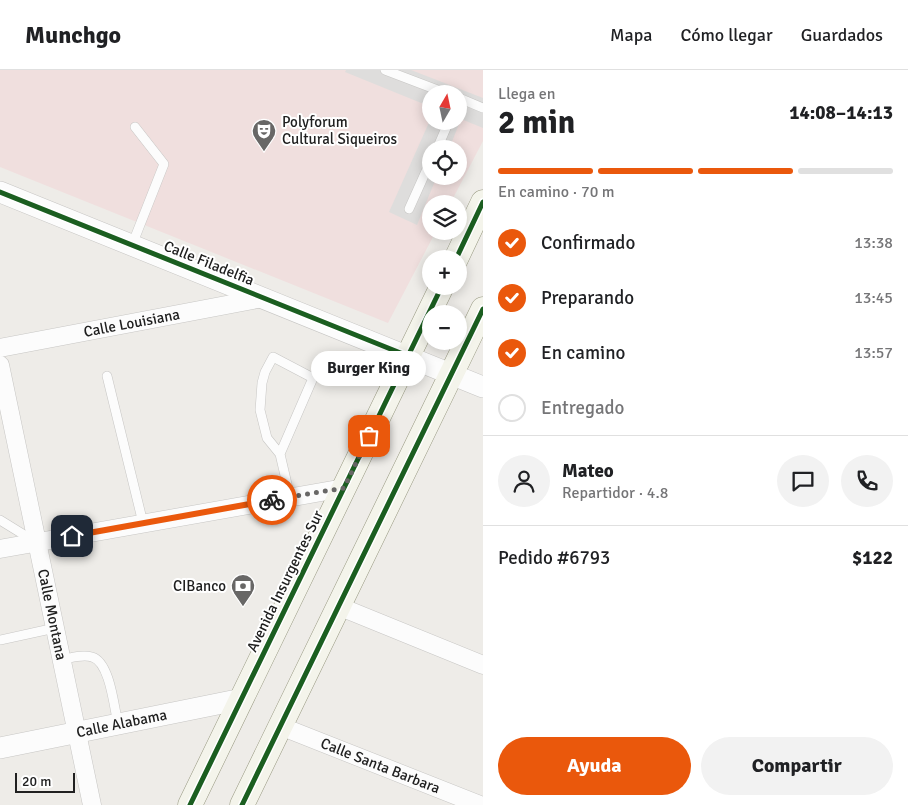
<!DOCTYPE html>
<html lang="es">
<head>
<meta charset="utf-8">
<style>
  :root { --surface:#fff; --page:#f2f2f2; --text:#202124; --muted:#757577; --line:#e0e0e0; --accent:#ea580c }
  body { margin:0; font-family:Signika,sans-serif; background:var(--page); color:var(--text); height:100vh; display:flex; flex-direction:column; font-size:19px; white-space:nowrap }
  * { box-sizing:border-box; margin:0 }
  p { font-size:16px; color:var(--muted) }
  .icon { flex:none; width:28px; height:28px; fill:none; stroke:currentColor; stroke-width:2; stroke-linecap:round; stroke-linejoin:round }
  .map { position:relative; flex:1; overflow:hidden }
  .sheet { display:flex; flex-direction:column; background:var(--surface); width:425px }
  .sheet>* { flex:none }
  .needle { width:32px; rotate:9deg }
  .tools { position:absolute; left:422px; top:15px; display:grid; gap:10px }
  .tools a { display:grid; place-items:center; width:45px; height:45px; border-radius:50%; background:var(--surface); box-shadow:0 2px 12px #0003; font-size:25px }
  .scale { position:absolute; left:15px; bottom:12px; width:60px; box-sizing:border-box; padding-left:5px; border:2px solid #202020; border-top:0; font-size:14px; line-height:18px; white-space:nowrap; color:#202020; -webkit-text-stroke:4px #fff; paint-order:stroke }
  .pin { position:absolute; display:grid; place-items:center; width:42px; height:42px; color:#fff; margin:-21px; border-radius:10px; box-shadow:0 2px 8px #0006 }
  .courier { position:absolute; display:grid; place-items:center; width:50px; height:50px; margin:-25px; border:4px solid #ea580c; border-radius:50%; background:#fff; color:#222; box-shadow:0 1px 6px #0007 }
  .bubble { position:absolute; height:35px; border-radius:18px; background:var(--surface); box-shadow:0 2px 12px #0003; font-size:16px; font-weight:700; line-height:35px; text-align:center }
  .overview em { font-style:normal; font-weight:700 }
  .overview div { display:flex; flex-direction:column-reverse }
  .overview { display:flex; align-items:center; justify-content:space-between; height:85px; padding:0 15px }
  h1 { font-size:32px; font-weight:700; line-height:38px }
  .bar { display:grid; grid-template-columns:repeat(4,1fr); gap:8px 5px; align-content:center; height:60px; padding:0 15px }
  .bar i { height:6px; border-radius:4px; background:var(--line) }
  .bar .active { background:var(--accent) }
  .bar p { grid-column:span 4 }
  .line { display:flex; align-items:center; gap:12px; padding:0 15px; border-top:1px solid var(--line) }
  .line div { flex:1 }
  .round { display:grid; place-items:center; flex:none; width:52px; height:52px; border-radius:26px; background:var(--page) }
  ol { padding:0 15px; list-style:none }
  li { display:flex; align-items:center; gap:15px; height:55px }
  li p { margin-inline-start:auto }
  li .icon { padding:5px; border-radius:50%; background:var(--accent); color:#fff; stroke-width:4 }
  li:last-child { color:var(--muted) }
  li i { width:28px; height:28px; border:2px solid var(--line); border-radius:50% }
  .action { display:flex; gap:10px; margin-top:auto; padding:10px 15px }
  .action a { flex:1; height:58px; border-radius:30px; background:var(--accent); color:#fff; font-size:20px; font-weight:700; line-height:58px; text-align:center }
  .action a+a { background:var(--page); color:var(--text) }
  header { display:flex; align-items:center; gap:30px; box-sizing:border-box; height:70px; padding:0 25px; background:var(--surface); border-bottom:1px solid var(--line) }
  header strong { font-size:24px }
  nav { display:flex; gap:28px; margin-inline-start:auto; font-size:18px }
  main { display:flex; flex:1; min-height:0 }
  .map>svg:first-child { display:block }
</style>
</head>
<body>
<header>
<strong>Munchgo</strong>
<nav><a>Mapa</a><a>Cómo llegar</a><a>Guardados</a></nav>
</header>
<main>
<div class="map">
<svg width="483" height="735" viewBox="0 0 483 735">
  <rect width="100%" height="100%" fill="#eeece8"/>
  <path fill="#f0dfde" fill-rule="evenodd" d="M0,0H483V71L450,134H431V161H436L388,253L0,97ZM431,24H459V51H431ZM431,79H459V106H431Z"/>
  <polygon fill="#dedddc" points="346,0 411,0 483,28 483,58 461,49 449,79 431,79 431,106 437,106 417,155 389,142 431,48 431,51 459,51 459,24 431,24 431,37 345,2"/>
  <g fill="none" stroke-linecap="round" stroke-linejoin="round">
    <g stroke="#c7c6c4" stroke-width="10">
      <g id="service">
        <polyline points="385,0 448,24"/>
        <polyline points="459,28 483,38"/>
        <polyline points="437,79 449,51"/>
        <polyline points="409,139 431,90"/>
        <polyline points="132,175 164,94 135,57"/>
        <polyline points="107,306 143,453"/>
        <polyline points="280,384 267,368 260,340 262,313 265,302 273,287 313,308 280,384 290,427"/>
        <polyline points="0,450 34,471"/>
        <polyline points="0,570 55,558"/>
        <path d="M61,590C71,588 82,584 92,587C110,592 114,637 118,654"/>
      </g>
    </g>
    <g stroke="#c7c6c4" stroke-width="19">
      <g id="minor">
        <path id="s1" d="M0,278L263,228"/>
        <path id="s2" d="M0,295L92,735"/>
        <polyline points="0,479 344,418"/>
        <polyline points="338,536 483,595"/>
        <path id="s3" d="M280,656L480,735"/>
      </g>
    </g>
    <g stroke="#c7c6c4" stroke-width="22">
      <g id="tertiary">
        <polyline points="0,122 483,317"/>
        <path id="s4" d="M0,678L242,629"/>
      </g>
    </g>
    <g stroke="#979880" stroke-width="25">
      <g id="secondary">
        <polyline points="456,189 483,132"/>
        <polyline points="190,735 442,216"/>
        <polyline points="242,735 483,239"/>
      </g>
    </g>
    <use href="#service" stroke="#fcfcfc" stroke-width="9"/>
    <use href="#minor" stroke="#fcfcfc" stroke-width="18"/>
    <use href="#tertiary" stroke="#fcfcfc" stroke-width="21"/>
    <use href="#secondary" stroke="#f4f4eb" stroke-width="24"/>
    <g stroke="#fff" stroke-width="8">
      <g id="cycleway">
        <polyline points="0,122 408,286"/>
        <polyline points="456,189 483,132"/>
        <polyline points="190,735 442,216"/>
        <polyline points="242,735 483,239"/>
      </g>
    </g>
    <use href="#cycleway" stroke="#1b5e20" stroke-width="5"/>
  </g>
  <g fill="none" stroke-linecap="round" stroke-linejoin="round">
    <polyline stroke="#686766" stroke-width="5" stroke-dasharray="0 9" points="272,430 344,418 369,366"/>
    <polyline stroke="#ea580c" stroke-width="6" points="72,466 272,430"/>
  </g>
  <defs>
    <g id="theatre-pin" transform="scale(1.25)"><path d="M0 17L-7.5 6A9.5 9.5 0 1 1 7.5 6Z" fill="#686766" stroke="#fff"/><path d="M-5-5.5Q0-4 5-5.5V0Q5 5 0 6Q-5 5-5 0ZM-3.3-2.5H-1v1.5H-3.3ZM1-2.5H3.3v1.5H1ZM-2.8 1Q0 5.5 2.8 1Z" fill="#fff"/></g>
    <g id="bank-pin" transform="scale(1.25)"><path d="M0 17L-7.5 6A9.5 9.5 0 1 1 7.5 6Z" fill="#686766" stroke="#fff"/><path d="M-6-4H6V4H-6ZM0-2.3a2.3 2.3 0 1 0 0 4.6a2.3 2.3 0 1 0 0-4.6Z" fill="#fff"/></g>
  </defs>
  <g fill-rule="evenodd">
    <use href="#theatre-pin" x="264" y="61"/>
    <use href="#bank-pin" x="243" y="516"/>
  </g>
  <g text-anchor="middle" stroke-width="4" stroke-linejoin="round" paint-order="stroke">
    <g font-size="15" fill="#202020" stroke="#fff" text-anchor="start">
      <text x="282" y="57">Polyforum<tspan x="282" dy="17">Cultural Siqueiros</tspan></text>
      <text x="226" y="521" text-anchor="end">CIBanco</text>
    </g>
    <g font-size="15" fill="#202020" stroke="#fff">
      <text transform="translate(209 193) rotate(22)" y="5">Calle Filadelfia</text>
      <text dy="5" stroke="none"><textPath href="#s1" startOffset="134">Calle Louisiana</textPath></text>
      <text transform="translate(285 511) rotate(-64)" y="5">Avenida Insurgentes Sur</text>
      <text dy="5" stroke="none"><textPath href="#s2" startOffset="255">Calle Montana</textPath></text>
      <text dy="5" stroke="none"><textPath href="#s4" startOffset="124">Calle Alabama</textPath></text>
      <text dy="5" stroke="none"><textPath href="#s3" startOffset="108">Calle Santa Barbara</textPath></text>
    </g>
  </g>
</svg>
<div class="tools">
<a><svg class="needle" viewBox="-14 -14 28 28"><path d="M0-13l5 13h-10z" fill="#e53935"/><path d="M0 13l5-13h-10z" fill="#757577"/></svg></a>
<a><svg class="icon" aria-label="locate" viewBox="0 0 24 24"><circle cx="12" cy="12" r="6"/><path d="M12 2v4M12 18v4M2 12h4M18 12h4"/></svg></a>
<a><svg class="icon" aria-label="layers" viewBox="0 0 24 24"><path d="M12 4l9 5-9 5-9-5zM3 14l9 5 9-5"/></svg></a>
<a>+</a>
<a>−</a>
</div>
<div class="scale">20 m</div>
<div class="pin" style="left:369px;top:366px;background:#ea580c"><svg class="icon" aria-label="bag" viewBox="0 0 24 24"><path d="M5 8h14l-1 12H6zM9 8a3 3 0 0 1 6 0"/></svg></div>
<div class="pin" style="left:72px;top:466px;background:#1f2937"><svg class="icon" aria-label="home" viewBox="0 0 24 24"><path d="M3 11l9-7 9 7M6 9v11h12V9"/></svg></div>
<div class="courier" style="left:272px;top:430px"><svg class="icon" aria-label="bike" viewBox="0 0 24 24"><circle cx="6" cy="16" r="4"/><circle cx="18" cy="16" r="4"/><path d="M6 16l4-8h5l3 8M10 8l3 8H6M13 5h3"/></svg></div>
<div class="bubble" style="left:311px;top:281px;width:115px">Burger King</div>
</div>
<section class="sheet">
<div class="overview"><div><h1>2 min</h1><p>Llega en</p></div><em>14:08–14:13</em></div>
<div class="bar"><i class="active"></i><i class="active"></i><i class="active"></i><i></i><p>En camino · 70 m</p></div>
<ol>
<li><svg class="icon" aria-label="check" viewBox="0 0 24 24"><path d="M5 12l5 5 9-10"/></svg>Confirmado<p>13:38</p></li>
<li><svg class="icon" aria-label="check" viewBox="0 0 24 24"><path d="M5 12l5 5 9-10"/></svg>Preparando<p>13:45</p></li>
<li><svg class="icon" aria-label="check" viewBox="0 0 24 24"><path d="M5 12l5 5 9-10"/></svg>En camino<p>13:57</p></li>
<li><i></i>Entregado</li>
</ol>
<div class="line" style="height:90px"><a class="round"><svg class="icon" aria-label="person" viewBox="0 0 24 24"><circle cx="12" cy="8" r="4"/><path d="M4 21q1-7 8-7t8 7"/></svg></a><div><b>Mateo</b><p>Repartidor · 4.8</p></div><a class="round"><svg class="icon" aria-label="chat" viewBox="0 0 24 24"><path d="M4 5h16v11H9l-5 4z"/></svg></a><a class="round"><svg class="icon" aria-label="phone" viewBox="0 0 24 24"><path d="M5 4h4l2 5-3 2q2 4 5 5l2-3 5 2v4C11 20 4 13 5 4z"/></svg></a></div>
<div class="line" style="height:65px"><div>Pedido #6793</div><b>$122</b></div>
<div class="action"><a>Ayuda</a><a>Compartir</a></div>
</section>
</main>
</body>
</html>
